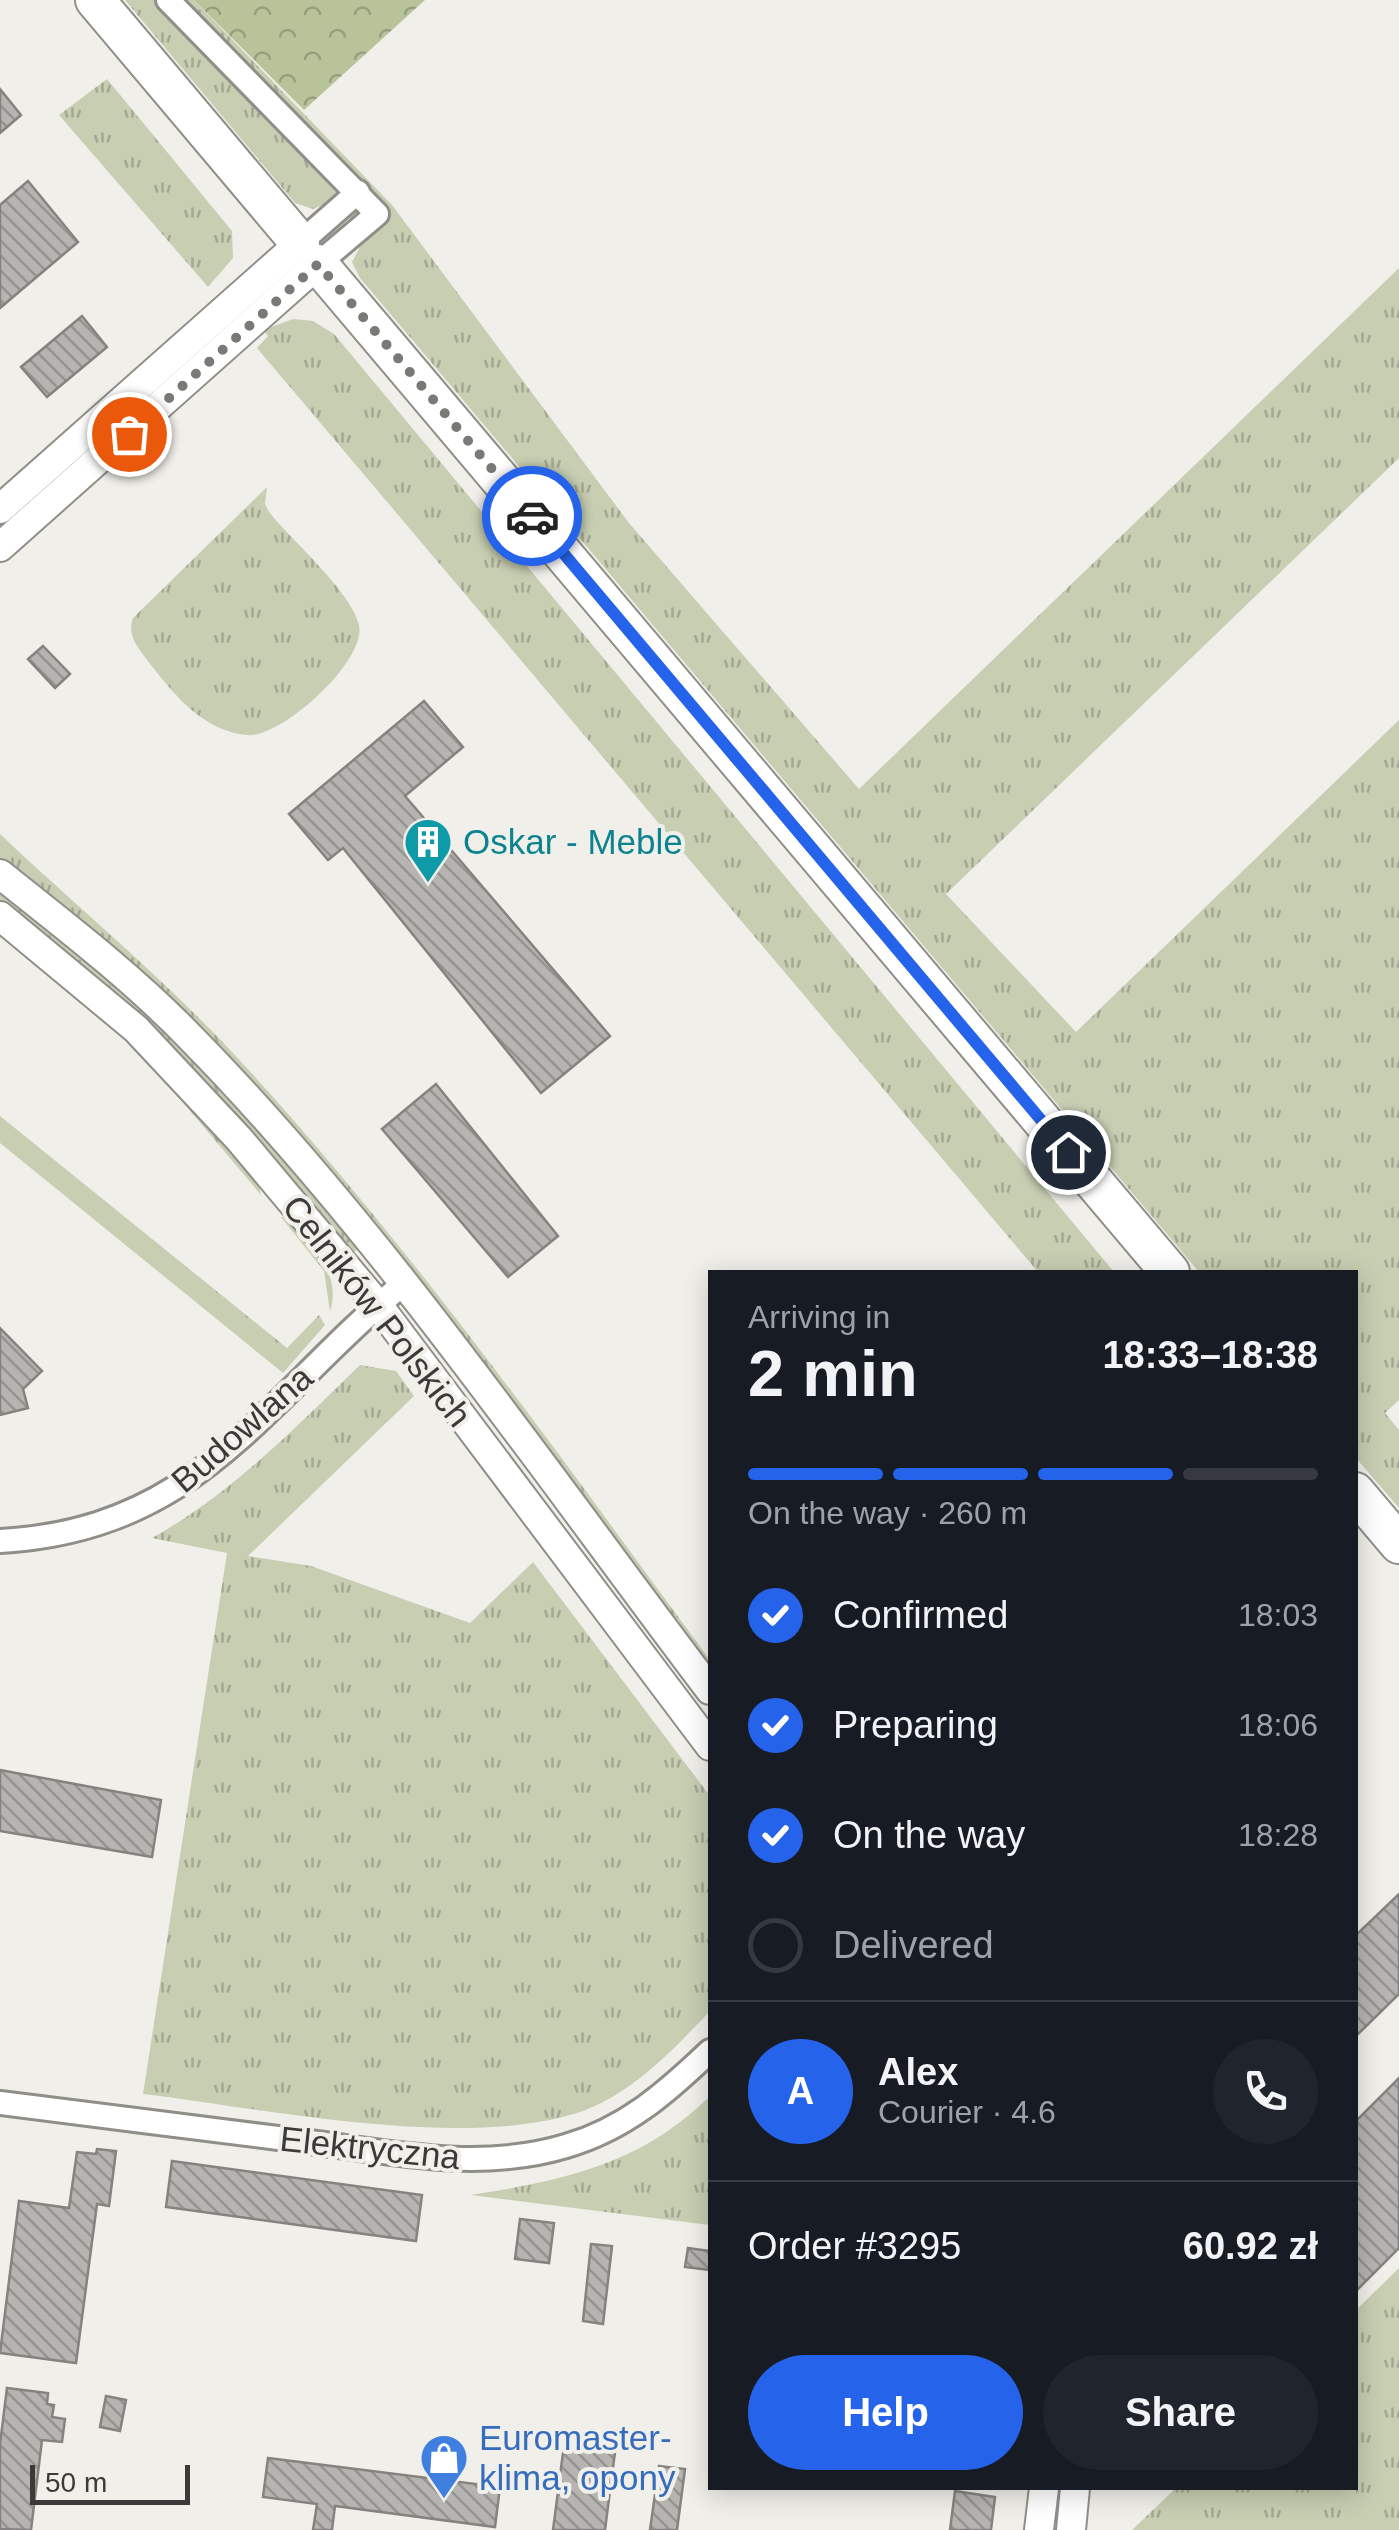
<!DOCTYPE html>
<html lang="en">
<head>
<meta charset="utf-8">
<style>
  :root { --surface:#171b24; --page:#20242c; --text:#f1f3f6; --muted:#9ea1a6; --line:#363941; --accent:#2563eb }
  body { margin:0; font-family:Arial,sans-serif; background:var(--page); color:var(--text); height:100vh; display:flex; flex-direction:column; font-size:38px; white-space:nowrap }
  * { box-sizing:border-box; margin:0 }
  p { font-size:32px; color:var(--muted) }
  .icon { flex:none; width:55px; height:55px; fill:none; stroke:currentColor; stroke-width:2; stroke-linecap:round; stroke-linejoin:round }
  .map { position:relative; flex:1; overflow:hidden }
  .sheet { position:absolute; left:708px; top:1270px; width:650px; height:1220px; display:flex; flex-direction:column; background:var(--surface); border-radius:0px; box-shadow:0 5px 25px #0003 }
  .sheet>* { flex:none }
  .scale { position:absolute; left:30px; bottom:25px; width:160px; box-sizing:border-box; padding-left:10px; border:5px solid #3b3a38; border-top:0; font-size:28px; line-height:35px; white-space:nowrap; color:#3b3a38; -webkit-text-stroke:8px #f1efea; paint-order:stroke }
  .pin { position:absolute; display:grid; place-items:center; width:85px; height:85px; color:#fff; margin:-42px; border:5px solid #fff; border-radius:50%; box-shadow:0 2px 10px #0007 }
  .courier { position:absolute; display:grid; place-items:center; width:100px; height:100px; margin:-50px; border:8px solid #2563eb; border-radius:50%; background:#fff; color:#222; box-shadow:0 2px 12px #0007 }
  .headline em { font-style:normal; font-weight:700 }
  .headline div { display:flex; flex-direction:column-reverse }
  .headline { display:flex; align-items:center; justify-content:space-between; height:170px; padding:0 40px }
  h1 { font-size:65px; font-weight:700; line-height:75px }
  .bar { display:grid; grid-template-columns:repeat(4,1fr); gap:15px 10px; align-content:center; height:120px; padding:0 40px }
  .bar i { height:12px; border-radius:8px; background:var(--line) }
  .bar .active { background:var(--accent) }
  .bar p { grid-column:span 4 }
  .line { display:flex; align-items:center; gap:25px; padding:0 40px; border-top:2px solid var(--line) }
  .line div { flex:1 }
  .round { display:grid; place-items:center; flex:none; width:105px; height:105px; border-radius:52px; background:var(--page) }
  ol { padding:0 40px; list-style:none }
  li { display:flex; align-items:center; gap:30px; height:110px }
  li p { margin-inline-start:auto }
  li .icon { padding:10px; border-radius:50%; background:var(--accent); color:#fff; stroke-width:4 }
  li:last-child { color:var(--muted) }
  li i { width:55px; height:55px; border:5px solid var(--line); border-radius:50% }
  .cta { display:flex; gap:20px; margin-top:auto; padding:20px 40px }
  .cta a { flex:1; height:115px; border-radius:60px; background:var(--accent); color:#fff; font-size:40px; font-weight:700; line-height:115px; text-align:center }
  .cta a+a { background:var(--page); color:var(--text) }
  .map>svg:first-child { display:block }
</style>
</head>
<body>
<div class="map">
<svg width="1399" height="2530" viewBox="0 0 1399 2530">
  <defs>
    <pattern id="grass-tufts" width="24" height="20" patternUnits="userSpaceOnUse" patternTransform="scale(2.5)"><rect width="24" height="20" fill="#c7ceb2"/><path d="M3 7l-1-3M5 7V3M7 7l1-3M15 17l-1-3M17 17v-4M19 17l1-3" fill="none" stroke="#a3a892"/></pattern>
    <pattern id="forest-crowns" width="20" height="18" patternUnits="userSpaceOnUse" patternTransform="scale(2.5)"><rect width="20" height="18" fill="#b9c39a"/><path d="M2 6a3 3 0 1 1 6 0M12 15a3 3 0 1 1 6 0" fill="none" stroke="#989f7f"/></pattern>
    <pattern id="building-back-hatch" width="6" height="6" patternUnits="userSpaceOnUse" patternTransform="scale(2.5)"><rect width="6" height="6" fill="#b6b4b0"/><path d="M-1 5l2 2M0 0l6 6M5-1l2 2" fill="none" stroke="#959390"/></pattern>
  </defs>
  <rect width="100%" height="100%" fill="#f1efea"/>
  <g fill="url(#grass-tufts)">
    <polygon points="125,0 194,0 392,205 629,523 859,789 1399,268 1399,458 946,894 1076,1032 1399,720 1399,1400 1385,1413 1399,1430 1399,1508 1355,1457 1355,1272 1199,1272 360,278 352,262 365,237 336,200 313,209 295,203"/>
    <polygon points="107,79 232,231 233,258 208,287 59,115"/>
    <polygon points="293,319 313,321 334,334 1114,1272 1038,1272 257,348 268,336 263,330"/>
    <path d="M267,487L265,504L269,512C292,541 351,591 359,625C367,661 280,739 247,735C204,731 176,697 151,665C140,650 126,637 133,618Z"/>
    <path d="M0,834C77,907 160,975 232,1052C407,1240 558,1454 710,1660V1671L526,1428L59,906L0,858Z"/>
    <polygon points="0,888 157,1020 237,1105 359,1248 350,1255 184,1060 107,987 0,900"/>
    <polygon points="164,1073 258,1181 261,1195 160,1075"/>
    <polygon points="0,1116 287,1348 319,1315 325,1325 283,1373 0,1143"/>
    <path d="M281,1217L289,1218C312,1247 342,1272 330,1312L324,1271Z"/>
    <path d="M360,1365L396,1371L414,1396L248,1556L311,1566L470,1623L533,1562L710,1796V2011C673,2050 630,2096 577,2113C459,2150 267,2109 143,2094L227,1553L152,1538C232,1493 294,1429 360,1365Z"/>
    <path d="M710,2096V2225L471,2195C564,2180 640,2165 710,2096Z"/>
    <polygon points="1399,2268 1399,2530 1132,2530 1176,2488 1355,2488 1355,2311"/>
  </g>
  <polygon fill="url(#forest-crowns)" points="194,0 425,0 304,110"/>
  <g fill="url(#building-back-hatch)" stroke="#85837f" stroke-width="2.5">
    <polygon points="0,89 21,115 0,133"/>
    <polygon points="28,181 78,242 0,308 0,205"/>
    <polygon points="82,316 107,347 47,397 21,367"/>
    <polygon points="43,646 70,674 55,688 28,659"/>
    <polygon points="424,701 463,747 405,796 610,1036 541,1093 343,848 328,860 289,814"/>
    <polygon points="436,1084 558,1236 508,1277 382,1129"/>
    <polygon points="0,1328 42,1371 23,1389 28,1408 0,1415"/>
    <polygon points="0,1770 161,1800 152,1857 0,1831"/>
    <polygon points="1399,1894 1399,1994 1355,2037 1355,1936"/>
    <polygon points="1399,2078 1399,2248 1355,2292 1355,2122"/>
    <polygon points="97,2149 116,2151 109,2206 97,2204 76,2363 0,2353 19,2201 69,2208 77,2152 96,2154"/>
    <polygon points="172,2161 422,2195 416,2241 166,2207"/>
    <polygon points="520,2219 554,2223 549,2263 515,2259"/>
    <polygon points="591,2244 612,2246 603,2324 583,2321"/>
    <polygon points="688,2248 710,2251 710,2270 685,2267"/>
    <polygon points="7,2388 48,2393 47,2404 54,2405 52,2417 65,2419 62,2442 42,2440 31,2530 0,2529 0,2444"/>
    <polygon points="106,2396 126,2400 120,2431 100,2427"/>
    <polygon points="564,2445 615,2452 605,2530 553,2530"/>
    <polygon points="268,2458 500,2487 495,2527 335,2506 332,2530 313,2530 317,2504 263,2497"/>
    <polygon points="659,2466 685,2469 677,2530 650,2530"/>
    <polygon points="955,2491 995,2497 991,2530 950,2530"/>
  </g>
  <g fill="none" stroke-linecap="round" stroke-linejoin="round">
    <g stroke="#8f8e89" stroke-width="28">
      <g id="minor">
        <polyline points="168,0 377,214 318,264"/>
        <polyline points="300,243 358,192"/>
        <path d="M0,1541C200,1530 263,1400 402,1285"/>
        <path d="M0,2103C98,2115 196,2128 294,2140C384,2151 477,2173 566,2146C625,2129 666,2093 710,2051"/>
      </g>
    </g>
    <g stroke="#8f8e89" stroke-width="32">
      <g id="tertiary">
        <polyline points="0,509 300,243"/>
        <polyline points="0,547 318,264"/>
        <path d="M0,874C65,926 132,977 190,1037C380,1230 546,1474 710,1690"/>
        <polyline points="0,916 136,1029 239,1139 378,1305 710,1746"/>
        <polyline points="1039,2530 1044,2488"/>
        <polyline points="1071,2530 1075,2488"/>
      </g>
    </g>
    <g stroke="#8f8e89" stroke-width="42">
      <g id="trunk">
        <polyline points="95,0 300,243"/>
        <polyline points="318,264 1170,1272"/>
        <polyline points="1355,1492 1399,1544"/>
      </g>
    </g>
    <use href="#minor" stroke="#fff" stroke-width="22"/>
    <use href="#tertiary" stroke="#fff" stroke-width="28"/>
    <use href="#trunk" stroke="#fff" stroke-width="38"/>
  </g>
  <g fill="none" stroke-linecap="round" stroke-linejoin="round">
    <polyline stroke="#7b7976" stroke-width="10" stroke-dasharray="0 18" points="129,434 318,264 532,516"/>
    <polyline stroke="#2563eb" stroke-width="12" points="532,516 1068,1152"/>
  </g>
  <defs>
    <g id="building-pin" transform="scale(2.5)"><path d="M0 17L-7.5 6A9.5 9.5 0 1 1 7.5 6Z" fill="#0f9aa8" stroke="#f1efea"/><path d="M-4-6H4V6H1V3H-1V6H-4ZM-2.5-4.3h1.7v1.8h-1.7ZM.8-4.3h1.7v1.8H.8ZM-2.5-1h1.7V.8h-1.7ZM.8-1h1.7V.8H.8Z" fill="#fff"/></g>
    <g id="shop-pin" transform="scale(2.5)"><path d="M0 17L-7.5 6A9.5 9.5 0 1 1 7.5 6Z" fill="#3f7fe0" stroke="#f1efea"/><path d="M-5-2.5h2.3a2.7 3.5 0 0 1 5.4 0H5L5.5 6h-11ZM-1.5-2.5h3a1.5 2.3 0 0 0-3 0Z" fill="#fff"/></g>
  </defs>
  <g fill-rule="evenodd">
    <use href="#building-pin" x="428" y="842"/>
    <use href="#shop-pin" x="444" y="2458"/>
  </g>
  <g text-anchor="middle" stroke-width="8" stroke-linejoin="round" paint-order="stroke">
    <g font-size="35" fill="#0d838f" stroke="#f1efea" text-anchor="start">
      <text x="463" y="854">Oskar - Meble</text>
    </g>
    <g font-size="35" fill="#3b3a38" stroke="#f1efea">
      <text transform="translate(377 1311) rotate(52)" y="12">Celników Polskich</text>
      <text transform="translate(242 1429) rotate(-41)" y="12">Budowlana</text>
      <text transform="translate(370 2148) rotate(6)" y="12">Elektryczna</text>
    </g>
    <g font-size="35" fill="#366cbe" stroke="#f1efea" text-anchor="start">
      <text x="479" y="2450">Euromaster-<tspan x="479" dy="40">klima, opony</tspan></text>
    </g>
  </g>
</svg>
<div class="scale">50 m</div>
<div class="pin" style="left:129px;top:434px;background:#ea580c"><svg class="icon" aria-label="bag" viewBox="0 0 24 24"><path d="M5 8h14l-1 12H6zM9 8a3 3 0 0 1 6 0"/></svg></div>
<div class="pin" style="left:1068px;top:1152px;background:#1f2937"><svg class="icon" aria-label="home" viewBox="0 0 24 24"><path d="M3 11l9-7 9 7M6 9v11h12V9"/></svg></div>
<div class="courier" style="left:532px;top:516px"><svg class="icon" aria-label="car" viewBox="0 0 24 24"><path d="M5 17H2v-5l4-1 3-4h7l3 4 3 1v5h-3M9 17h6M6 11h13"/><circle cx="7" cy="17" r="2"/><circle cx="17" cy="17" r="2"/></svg></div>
<section class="sheet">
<div class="headline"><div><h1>2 min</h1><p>Arriving in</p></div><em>18:33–18:38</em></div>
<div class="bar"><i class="active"></i><i class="active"></i><i class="active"></i><i></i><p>On the way · 260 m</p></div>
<ol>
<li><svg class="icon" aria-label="check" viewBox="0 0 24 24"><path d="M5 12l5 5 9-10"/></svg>Confirmed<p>18:03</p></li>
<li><svg class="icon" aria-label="check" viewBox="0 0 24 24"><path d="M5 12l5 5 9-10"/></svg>Preparing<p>18:06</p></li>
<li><svg class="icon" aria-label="check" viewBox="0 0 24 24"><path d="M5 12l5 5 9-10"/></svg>On the way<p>18:28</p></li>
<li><i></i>Delivered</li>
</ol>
<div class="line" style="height:180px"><b class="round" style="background:var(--accent);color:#fff">A</b><div><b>Alex</b><p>Courier · 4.6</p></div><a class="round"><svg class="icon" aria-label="phone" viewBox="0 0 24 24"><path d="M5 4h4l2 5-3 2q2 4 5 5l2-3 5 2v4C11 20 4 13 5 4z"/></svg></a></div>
<div class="line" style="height:130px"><div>Order #3295</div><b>60.92 zł</b></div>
<div class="cta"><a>Help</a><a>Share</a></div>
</section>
</div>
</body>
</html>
